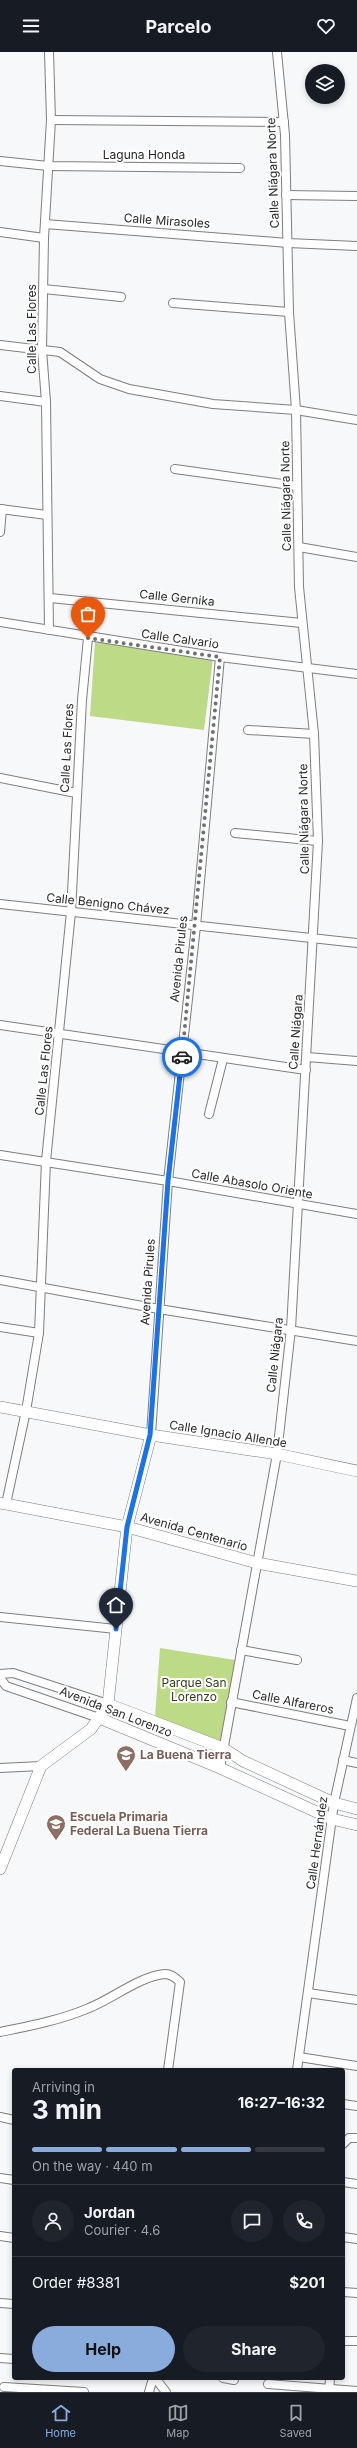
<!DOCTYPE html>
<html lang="en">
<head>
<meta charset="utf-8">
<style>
  :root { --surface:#171b24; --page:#20242c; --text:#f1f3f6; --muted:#9ea1a6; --line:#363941; --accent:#89acdd }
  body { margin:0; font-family:Inter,sans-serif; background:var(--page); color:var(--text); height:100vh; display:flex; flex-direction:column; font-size:15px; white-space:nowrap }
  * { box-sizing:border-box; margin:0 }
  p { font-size:13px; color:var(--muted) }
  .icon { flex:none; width:22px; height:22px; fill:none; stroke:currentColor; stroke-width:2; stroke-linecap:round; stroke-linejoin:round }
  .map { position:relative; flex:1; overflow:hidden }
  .panel { position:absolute; left:12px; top:2016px; width:333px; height:312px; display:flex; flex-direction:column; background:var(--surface); border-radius:4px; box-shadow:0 2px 6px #0003 }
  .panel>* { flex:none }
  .controls { position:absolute; left:305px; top:12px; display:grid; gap:8px }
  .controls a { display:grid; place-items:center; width:40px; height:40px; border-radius:50%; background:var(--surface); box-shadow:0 2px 6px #0003; font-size:20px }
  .pin { position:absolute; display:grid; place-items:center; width:34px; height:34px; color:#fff; margin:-41px -17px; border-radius:50% 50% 50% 0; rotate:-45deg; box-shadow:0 0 4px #0007 }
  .pin .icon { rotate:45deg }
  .courier { position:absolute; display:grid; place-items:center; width:40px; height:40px; margin:-20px; border:3px solid #1a73e8; border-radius:50%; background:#fff; color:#222; box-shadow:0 1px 5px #0007 }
  .summary em { font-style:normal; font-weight:700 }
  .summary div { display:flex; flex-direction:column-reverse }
  .summary { display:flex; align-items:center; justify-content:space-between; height:68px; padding:0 20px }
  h1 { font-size:26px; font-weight:700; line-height:30px }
  .bar { display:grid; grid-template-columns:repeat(4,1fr); gap:6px 4px; align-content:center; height:48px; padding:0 20px }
  .bar i { height:5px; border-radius:3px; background:var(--line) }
  .bar .on { background:var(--accent) }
  .bar p { grid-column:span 4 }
  .line { display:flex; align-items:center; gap:10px; padding:0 20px; border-top:1px solid var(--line) }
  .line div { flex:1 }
  .round { display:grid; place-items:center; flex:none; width:42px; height:42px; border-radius:21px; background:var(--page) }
  .action { display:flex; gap:8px; margin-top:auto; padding:8px 20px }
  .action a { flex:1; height:46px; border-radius:24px; background:var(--accent); color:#111; font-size:16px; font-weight:700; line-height:46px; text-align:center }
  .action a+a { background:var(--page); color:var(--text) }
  header { display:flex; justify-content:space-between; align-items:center; height:52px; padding:0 20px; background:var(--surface); font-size:18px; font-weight:700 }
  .dock { display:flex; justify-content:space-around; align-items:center; height:56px; border-top:1px solid var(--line); background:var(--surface); font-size:11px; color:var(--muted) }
  .dock a { display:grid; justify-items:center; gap:2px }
  .dock .on { color:var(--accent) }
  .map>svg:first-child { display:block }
</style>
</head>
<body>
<header><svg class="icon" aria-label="menu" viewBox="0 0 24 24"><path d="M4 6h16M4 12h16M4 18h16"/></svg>Parcelo<svg class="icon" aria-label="heart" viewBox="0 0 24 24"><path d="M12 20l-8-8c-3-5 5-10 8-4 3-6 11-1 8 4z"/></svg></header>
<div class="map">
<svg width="357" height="2340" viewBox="0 0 357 2340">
  <rect width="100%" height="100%" fill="#f7f8f9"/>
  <g fill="#bdda86">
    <polygon points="95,590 213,606 204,678 90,664"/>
    <polygon points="160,1596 235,1608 220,1691 155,1665"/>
  </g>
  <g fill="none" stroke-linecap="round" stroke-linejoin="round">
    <g stroke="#7d7e7f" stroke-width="10">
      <g id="street">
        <polyline points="51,68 284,70"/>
        <polyline points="0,109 48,114 240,116"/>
        <polyline points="286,143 357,144"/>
        <polyline points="45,172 288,191 357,194"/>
        <polyline points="0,180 44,186"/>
        <polyline points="44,237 121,245"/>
        <polyline points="173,251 289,260"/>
        <polyline points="0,293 60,300 100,327 129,337 213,352 296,358 357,368"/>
        <polyline points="0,344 46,350"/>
        <polyline points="175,417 297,434"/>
        <polyline points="0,457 47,463"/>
        <polyline points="0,480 2,457"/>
        <polyline points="299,495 357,505"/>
        <polyline points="50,546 302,571"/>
        <polyline points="0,570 220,605 357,622"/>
        <polyline points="49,578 46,350 42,298 44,186 51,68 49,0"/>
        <polyline points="248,678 314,682"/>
        <polyline points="0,726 76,741"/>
        <polyline points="235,781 318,789"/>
        <polyline points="0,852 357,891"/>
        <polyline points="0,973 306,1018"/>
        <polyline points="307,1005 357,1009"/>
        <polyline points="209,1062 223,1007"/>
        <polyline points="0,1103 168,1129 357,1162"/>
        <polyline points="0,1228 159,1257 357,1289"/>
        <polyline points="0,1275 39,1281"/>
        <polyline points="151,1383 168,1129 196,874 220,605"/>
        <polyline points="6,1452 26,1359 39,1281 46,1109 71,860 82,648 88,586"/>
        <polyline points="0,1565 116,1577"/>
        <polyline points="241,1598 297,1608"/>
        <polyline points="0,1622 13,1621 108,1652"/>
        <polyline points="0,1626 6,1634 99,1666"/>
        <polyline points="231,1650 350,1674"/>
        <polyline points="343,1708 357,1711"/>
        <polyline points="0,1716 41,1714"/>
        <polyline points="220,1716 277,1402 291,1277 318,789 314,682 299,535 296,358 289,260 285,83 277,0"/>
        <polyline points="308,1941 357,1948"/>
        <path d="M0,1980C30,1974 61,1968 89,1956C112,1947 140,1924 165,1922C171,1922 176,1926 180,1930L168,2018"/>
        <polyline points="299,2005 357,2014"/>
        <polyline points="297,2018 334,1751 357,1646"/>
        <polyline points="343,2052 357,2054"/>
        <polyline points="0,2065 14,2068"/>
        <polyline points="343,2092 349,2086 357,2086"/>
        <polyline points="0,2126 14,2128"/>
        <polyline points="343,2130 357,2132"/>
        <polyline points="0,2184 14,2186"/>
        <polyline points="343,2185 357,2187"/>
        <polyline points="343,2240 357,2241"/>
        <polyline points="0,2251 14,2252"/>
        <polyline points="343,2289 357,2289"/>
        <polyline points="0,2306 14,2307"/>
        <polyline points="155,2326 166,2340"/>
        <polyline points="223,2326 234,2328"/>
        <polyline points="268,2332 357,2339"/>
        <polyline points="4,2335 84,2340"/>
        <polyline points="149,2340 153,2326"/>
        <polyline points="329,2340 330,2326"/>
      </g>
    </g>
    <g stroke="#7d7e7f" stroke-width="12">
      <g id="secondary">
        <polyline points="0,1355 151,1383 277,1402 357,1419"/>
        <polyline points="0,1451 127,1475 257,1511 357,1529"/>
        <polyline points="108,1652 223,1696 243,1709 334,1751 357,1757"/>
        <polyline points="99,1666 220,1716 332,1767 357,1773"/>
        <polyline points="0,1817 41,1714 91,1677 108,1652 127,1475 151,1383"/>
      </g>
    </g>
    <use href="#street" stroke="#fff" stroke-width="8"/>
    <use href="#secondary" stroke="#fff" stroke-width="11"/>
  </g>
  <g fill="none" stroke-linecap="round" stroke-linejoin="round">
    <polyline stroke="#707172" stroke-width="4" stroke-dasharray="0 7.2" points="88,586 220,605 182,1005"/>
    <polyline stroke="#1a73e8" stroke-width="5" points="116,1577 127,1475 150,1383 168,1129 182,1005"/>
  </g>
  <defs>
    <g id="school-pin" transform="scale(1)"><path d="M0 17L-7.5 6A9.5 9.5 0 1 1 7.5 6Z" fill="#8d6e63" stroke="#fff"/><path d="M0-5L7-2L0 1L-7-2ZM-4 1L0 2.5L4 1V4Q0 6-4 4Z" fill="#fff"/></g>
  </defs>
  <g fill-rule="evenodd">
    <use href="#school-pin" x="126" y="1703"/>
    <use href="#school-pin" x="56" y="1772"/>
  </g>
  <g text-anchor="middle" stroke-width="4" stroke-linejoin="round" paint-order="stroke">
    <g font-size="12" fill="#282929" stroke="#fff">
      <text x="144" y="107">Laguna Honda</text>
      <text transform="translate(273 121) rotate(-92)" y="4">Calle Niágara Norte</text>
      <text transform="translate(167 169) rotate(4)" y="4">Calle Mirasoles</text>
      <text transform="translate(32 277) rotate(-90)" y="4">Calle Las Flores</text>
      <text transform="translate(286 444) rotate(-91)" y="4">Calle Niágara Norte</text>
      <text transform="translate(177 546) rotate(6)" y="4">Calle Gernika</text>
      <text transform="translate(180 587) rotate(8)" y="4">Calle Calvario</text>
      <text transform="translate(67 696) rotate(-87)" y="4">Calle Las Flores</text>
      <text transform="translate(304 767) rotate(-91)" y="4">Calle Niágara Norte</text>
      <text transform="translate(108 852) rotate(6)" y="4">Calle Benigno Chávez</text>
      <text transform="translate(179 907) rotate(-84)" y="4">Avenida Pirules</text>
      <text transform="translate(296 980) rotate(-86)" y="4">Calle Niágara</text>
      <text transform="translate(44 1019) rotate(-84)" y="4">Calle Las Flores</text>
      <text transform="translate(252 1132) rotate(10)" y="4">Calle Abasolo Oriente</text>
      <text transform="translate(148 1230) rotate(-86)" y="4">Avenida Pirules</text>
      <text transform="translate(275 1303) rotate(-84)" y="4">Calle Niágara</text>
      <text transform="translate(228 1382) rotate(9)" y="4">Calle Ignacio Allende</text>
      <text transform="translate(194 1480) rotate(16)" y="4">Avenida Centenario</text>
      <text transform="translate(293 1650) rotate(11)" y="4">Calle Alfareros</text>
      <text transform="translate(116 1660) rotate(21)" y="4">Avenida San Lorenzo</text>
      <text transform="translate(317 1791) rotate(-82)" y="4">Calle Hernández</text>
    </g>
    <g font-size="12" fill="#323e19" stroke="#fff">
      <text x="194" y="1635">Parque San<tspan x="194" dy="14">Lorenzo</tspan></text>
    </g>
    <g font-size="12" font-weight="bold" fill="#785e54" stroke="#fff" text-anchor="start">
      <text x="140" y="1707">La Buena Tierra</text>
      <text x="70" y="1769">Escuela Primaria<tspan x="70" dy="14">Federal La Buena Tierra</tspan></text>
    </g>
  </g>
</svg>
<div class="controls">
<a><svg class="icon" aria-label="layers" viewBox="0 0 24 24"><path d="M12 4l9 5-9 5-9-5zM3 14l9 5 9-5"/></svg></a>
</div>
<div class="pin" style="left:88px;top:586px;background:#ea580c"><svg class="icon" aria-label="bag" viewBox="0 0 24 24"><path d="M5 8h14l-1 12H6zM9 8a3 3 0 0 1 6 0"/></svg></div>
<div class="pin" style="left:116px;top:1577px;background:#1f2937"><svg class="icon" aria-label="home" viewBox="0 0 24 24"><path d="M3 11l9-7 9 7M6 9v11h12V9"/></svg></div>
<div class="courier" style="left:182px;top:1005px"><svg class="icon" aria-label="car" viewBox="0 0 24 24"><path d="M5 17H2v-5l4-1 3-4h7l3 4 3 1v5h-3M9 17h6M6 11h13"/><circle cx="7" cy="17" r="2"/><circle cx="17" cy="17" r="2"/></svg></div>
<section class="panel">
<div class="summary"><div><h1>3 min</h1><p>Arriving in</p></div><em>16:27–16:32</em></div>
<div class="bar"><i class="on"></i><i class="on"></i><i class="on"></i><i></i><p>On the way · 440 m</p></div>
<div class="line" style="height:72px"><a class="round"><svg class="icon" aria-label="person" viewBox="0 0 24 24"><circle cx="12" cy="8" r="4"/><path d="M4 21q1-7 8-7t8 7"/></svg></a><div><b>Jordan</b><p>Courier · 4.6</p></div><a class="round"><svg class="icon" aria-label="chat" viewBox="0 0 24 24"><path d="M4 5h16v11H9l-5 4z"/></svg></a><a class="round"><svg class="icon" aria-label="phone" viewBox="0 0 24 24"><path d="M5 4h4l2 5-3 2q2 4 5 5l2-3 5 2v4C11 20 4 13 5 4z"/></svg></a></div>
<div class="line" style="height:52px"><div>Order #8381</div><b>$201</b></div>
<div class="action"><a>Help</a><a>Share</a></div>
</section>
</div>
<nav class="dock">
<a class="on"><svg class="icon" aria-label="home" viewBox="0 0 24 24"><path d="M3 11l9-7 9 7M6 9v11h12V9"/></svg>Home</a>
<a><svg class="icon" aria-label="map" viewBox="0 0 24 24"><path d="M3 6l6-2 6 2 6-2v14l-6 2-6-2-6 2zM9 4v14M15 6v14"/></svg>Map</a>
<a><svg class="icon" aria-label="saved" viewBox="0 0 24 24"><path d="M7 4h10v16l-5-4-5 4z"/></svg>Saved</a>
</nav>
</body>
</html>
